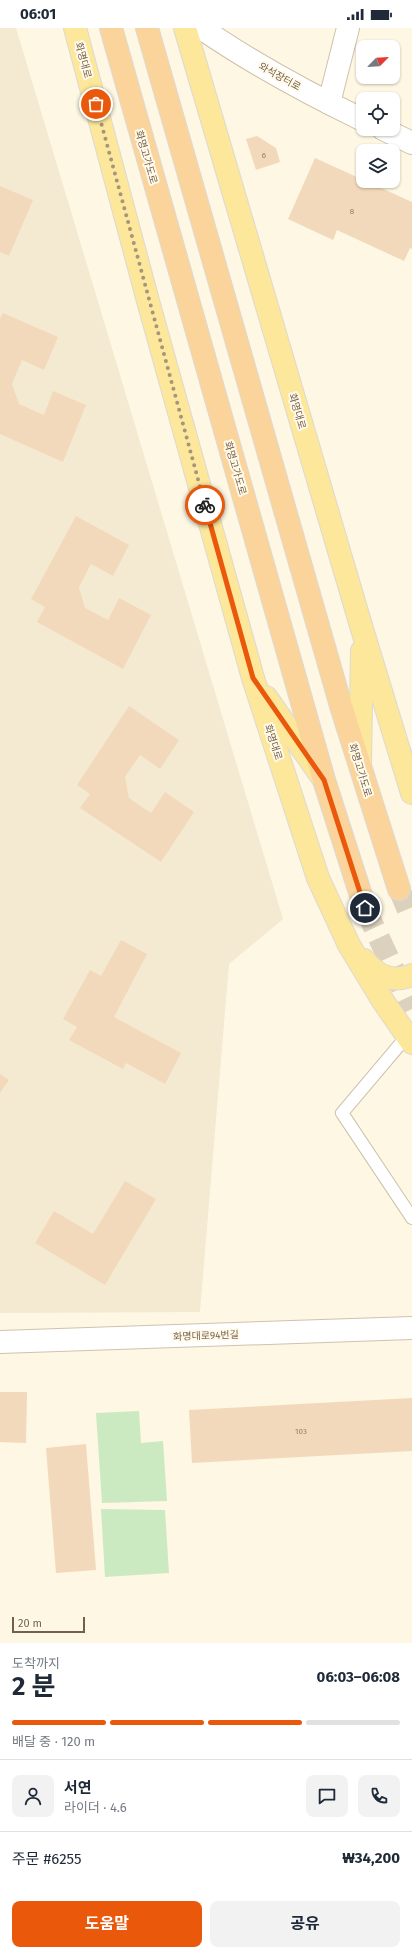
<!DOCTYPE html>
<html lang="ko">
<head>
<meta charset="utf-8">
<style>
  :root { --surface:#fff; --page:#f2f2f3; --text:#1f2937; --muted:#747a83; --line:#e0e1e3; --accent:#ea580c }
  body { margin:0; font-family:"Fira Sans","Noto Sans KR",sans-serif; background:var(--page); color:var(--text); height:100vh; display:flex; flex-direction:column; font-size:15px; white-space:nowrap }
  * { box-sizing:border-box; margin:0 }
  p { font-size:13px; color:var(--muted) }
  .icon { flex:none; width:22px; height:22px; fill:none; stroke:currentColor; stroke-width:2; stroke-linecap:round; stroke-linejoin:round }
  .map { position:relative; height:1615px; overflow:hidden }
  .panel { display:flex; flex-direction:column; background:var(--surface); flex:1 }
  .panel>* { flex:none }
  .needle { width:26px; rotate:66deg }
  .controls { position:absolute; left:356px; top:12px; display:grid; gap:8px }
  .controls a { display:grid; place-items:center; width:44px; height:44px; border-radius:8px; background:var(--surface); box-shadow:0 1px 3px #0004; font-size:20px }
  .scale { position:absolute; left:12px; bottom:10px; width:73px; box-sizing:border-box; padding-left:4px; border:2px solid #755f49; border-top:0; font-size:11px; line-height:14px; white-space:nowrap; color:#755f49; -webkit-text-stroke:3px #fffaea; paint-order:stroke }
  .pin { position:absolute; display:grid; place-items:center; width:34px; height:34px; color:#fff; margin:-17px; border:2px solid #fff; border-radius:50%; box-shadow:0 1px 4px #0007 }
  .courier { position:absolute; display:grid; place-items:center; width:40px; height:40px; margin:-20px; border:3px solid #ea580c; border-radius:50%; background:#fff; color:#222; box-shadow:0 1px 5px #0007 }
  .headline em { font-style:normal; font-weight:700 }
  .headline div { display:flex; flex-direction:column-reverse }
  .headline { display:flex; align-items:center; justify-content:space-between; height:68px; padding:0 12px }
  h1 { font-size:26px; font-weight:700; line-height:30px }
  .bar { display:grid; grid-template-columns:repeat(4,1fr); gap:6px 4px; align-content:center; height:48px; padding:0 12px }
  .bar i { height:5px; border-radius:3px; background:var(--line) }
  .bar .selected { background:var(--accent) }
  .bar p { grid-column:span 4 }
  .line { display:flex; align-items:center; gap:10px; padding:0 12px; border-top:1px solid var(--line) }
  .line div { flex:1 }
  .round { display:grid; place-items:center; flex:none; width:42px; height:42px; border-radius:8px; background:var(--page) }
  .primary-button { display:flex; gap:8px; margin-top:auto; padding:8px 12px }
  .primary-button a { flex:1; height:46px; border-radius:8px; background:var(--accent); color:#fff; font-size:16px; font-weight:700; line-height:46px; text-align:center }
  .primary-button a+a { background:var(--page); color:var(--text) }
  .status { display:flex; justify-content:space-between; align-items:center; height:28px; padding:0 20px; background:var(--surface); direction:ltr }
  .status svg { height:11px; fill:currentColor }
  .map>svg:first-child { display:block }
</style>
</head>
<body>
<div class="status"><b>06:01</b><svg viewBox="0 0 49 12"><path d="M0 12V9h3v3zM5 12V6h3v6zM10 12V3h3v9zM15 12V0h3v12zM26 1h20v11H26zM47 4h2v5h-2z"/></svg></div>
<div class="map">
<svg width="412" height="1615" viewBox="0 0 412 1615">
  <rect width="100%" height="100%" fill="#fdf7e4"/>
  <polygon fill="#f4ead2" points="0,0 16,0 283,891 229,936 200,1284 0,1285"/>
  <g fill="#cceac2">
    <polygon points="139,1383 141,1415 163,1413 167,1473 102,1475 96,1385"/>
    <polygon points="101,1481 165,1482 169,1545 105,1549"/>
  </g>
  <g fill="#f3d9bb">
    <polygon points="257,108 276,120 280,134 256,142 246,111"/>
    <polygon points="315,130 412,174 412,221 410,220 404,233 337,202 333,212 288,191"/>
    <polygon points="0,158 33,172 9,228 0,224"/>
    <polygon points="3,285 58,309 44,342 22,332 12,356 19,376 44,387 53,363 86,377 63,434 0,406 0,291"/>
    <polygon points="76,488 129,517 113,548 91,536 79,559 85,580 108,592 119,570 151,587 123,641 37,594 45,579 31,571"/>
    <polygon points="129,678 179,712 160,741 140,727 125,749 129,770 151,785 165,764 194,784 161,834 80,780 90,766 77,757"/>
    <polygon points="121,912 147,926 114,989 181,1025 165,1056 126,1035 123,1041 69,1012 77,999 63,991 90,942 101,948"/>
    <polygon points="0,1046 9,1052 0,1065"/>
    <polygon points="125,1153 156,1171 105,1257 35,1215 54,1183 93,1206"/>
    <polygon points="0,1364 27,1364 26,1415 0,1414"/>
    <polygon points="412,1370 412,1423 192,1435 189,1382"/>
    <polygon points="86,1416 96,1542 56,1545 46,1420"/>
  </g>
  <g fill="none" stroke-linecap="round" stroke-linejoin="round">
    <g stroke="#dbd1bd" stroke-width="22" stroke-dasharray="22 11" stroke-linecap="butt">
      <polyline points="399,861 412,891"/>
      <polyline points="365,880 412,981"/>
    </g>
    <g stroke="#d0c2ad" stroke-width="14">
      <polyline id="service" points="407,1008 342,1085 412,1190"/>
    </g>
    <g stroke="#d0c2ad" stroke-width="24">
      <polyline id="minor" points="329,75 348,0"/>
    </g>
    <g stroke="#d0c2ad" stroke-width="24">
      <polyline id="tertiary" points="0,1314 412,1300"/>
    </g>
    <g stroke="#d1c0a7" stroke-width="24">
      <g id="secondary">
        <path d="M201,0C252,35 307,65 363,92"/>
        <polyline points="383,101 412,115"/>
      </g>
    </g>
    <g stroke="#ded9d3" stroke-width="24">
      <g id="primary">
        <polyline points="75,0 148,273 253,650 318,850 349,917 383,973 412,1015"/>
        <polyline points="185,0 362,601 412,765"/>
        <polyline points="266,669 322,749"/>
        <polyline points="360,734 362,623"/>
        <path d="M364,932C377,947 391,956 412,947"/>
      </g>
    </g>
    <g stroke="#ded9d3" stroke-width="24">
      <g id="trunk">
        <polyline points="111,0 324,752 365,880"/>
        <polyline points="147,0 341,678 399,861"/>
      </g>
    </g>
    <use href="#service" stroke="#fff" stroke-width="12"/>
    <use href="#minor" stroke="#fff" stroke-width="22"/>
    <use href="#tertiary" stroke="#fff" stroke-width="22"/>
    <use href="#secondary" stroke="#fff" stroke-width="22"/>
    <use href="#primary" stroke="#fce79b" stroke-width="22"/>
    <use href="#trunk" stroke="#fad49a" stroke-width="22"/>
  </g>
  <g fill="none" stroke-linecap="round" stroke-linejoin="round">
    <polyline stroke="#a5947f" stroke-width="4" stroke-dasharray="0 7.2" points="96,76 205,477"/>
    <polyline stroke="#ea580c" stroke-width="5" points="205,477 253,650 324,752 365,880"/>
  </g>
  <g text-anchor="middle" stroke-width="4" stroke-linejoin="round" paint-order="stroke">
    <g font-size="8" fill="#947e66">
      <text x="264" y="130">6</text>
      <text x="352" y="186">8</text>
      <text x="301" y="1406">103</text>
    </g>
    <g font-size="10" fill="#755f49" stroke="#fffaea">
      <text transform="translate(84 32) rotate(75)" y="4">화명대로</text>
      <text transform="translate(280 48) rotate(29)" y="4">와석장터로</text>
      <text transform="translate(147 129) rotate(74)" y="4">화명고가도로</text>
      <text transform="translate(298 383) rotate(74)" y="4">화명대로</text>
      <text transform="translate(236 440) rotate(74)" y="4">화명고가도로</text>
      <text transform="translate(274 714) rotate(72)" y="4">화명대로</text>
      <text transform="translate(361 742) rotate(73)" y="4">화명고가도로</text>
      <text transform="translate(206 1307) rotate(-2)" y="4">화명대로94번길</text>
    </g>
  </g>
</svg>
<div class="controls">
<a><svg class="needle" viewBox="-14 -14 28 28"><path d="M0-13l5 13h-10z" fill="#e53935"/><path d="M0 13l5-13h-10z" fill="#747a83"/></svg></a>
<a><svg class="icon" aria-label="locate" viewBox="0 0 24 24"><circle cx="12" cy="12" r="6"/><path d="M12 2v4M12 18v4M2 12h4M18 12h4"/></svg></a>
<a><svg class="icon" aria-label="layers" viewBox="0 0 24 24"><path d="M12 4l9 5-9 5-9-5zM3 14l9 5 9-5"/></svg></a>
</div>
<div class="scale">20 m</div>
<div class="pin" style="left:96px;top:76px;background:#ea580c"><svg class="icon" aria-label="bag" viewBox="0 0 24 24"><path d="M5 8h14l-1 12H6zM9 8a3 3 0 0 1 6 0"/></svg></div>
<div class="pin" style="left:365px;top:880px;background:#1f2937"><svg class="icon" aria-label="home" viewBox="0 0 24 24"><path d="M3 11l9-7 9 7M6 9v11h12V9"/></svg></div>
<div class="courier" style="left:205px;top:477px"><svg class="icon" aria-label="bike" viewBox="0 0 24 24"><circle cx="6" cy="16" r="4"/><circle cx="18" cy="16" r="4"/><path d="M6 16l4-8h5l3 8M10 8l3 8H6M13 5h3"/></svg></div>
</div>
<section class="panel">
<div class="headline"><div><h1>2 분</h1><p>도착까지</p></div><em>06:03–06:08</em></div>
<div class="bar"><i class="selected"></i><i class="selected"></i><i class="selected"></i><i></i><p>배달 중 · 120 m</p></div>
<div class="line" style="height:72px"><a class="round"><svg class="icon" aria-label="person" viewBox="0 0 24 24"><circle cx="12" cy="8" r="4"/><path d="M4 21q1-7 8-7t8 7"/></svg></a><div><b>서연</b><p>라이더 · 4.6</p></div><a class="round"><svg class="icon" aria-label="chat" viewBox="0 0 24 24"><path d="M4 5h16v11H9l-5 4z"/></svg></a><a class="round"><svg class="icon" aria-label="phone" viewBox="0 0 24 24"><path d="M5 4h4l2 5-3 2q2 4 5 5l2-3 5 2v4C11 20 4 13 5 4z"/></svg></a></div>
<div class="line" style="height:52px"><div>주문 #6255</div><b>₩34,200</b></div>
<div class="primary-button"><a>도움말</a><a>공유</a></div>
</section>
</body>
</html>
